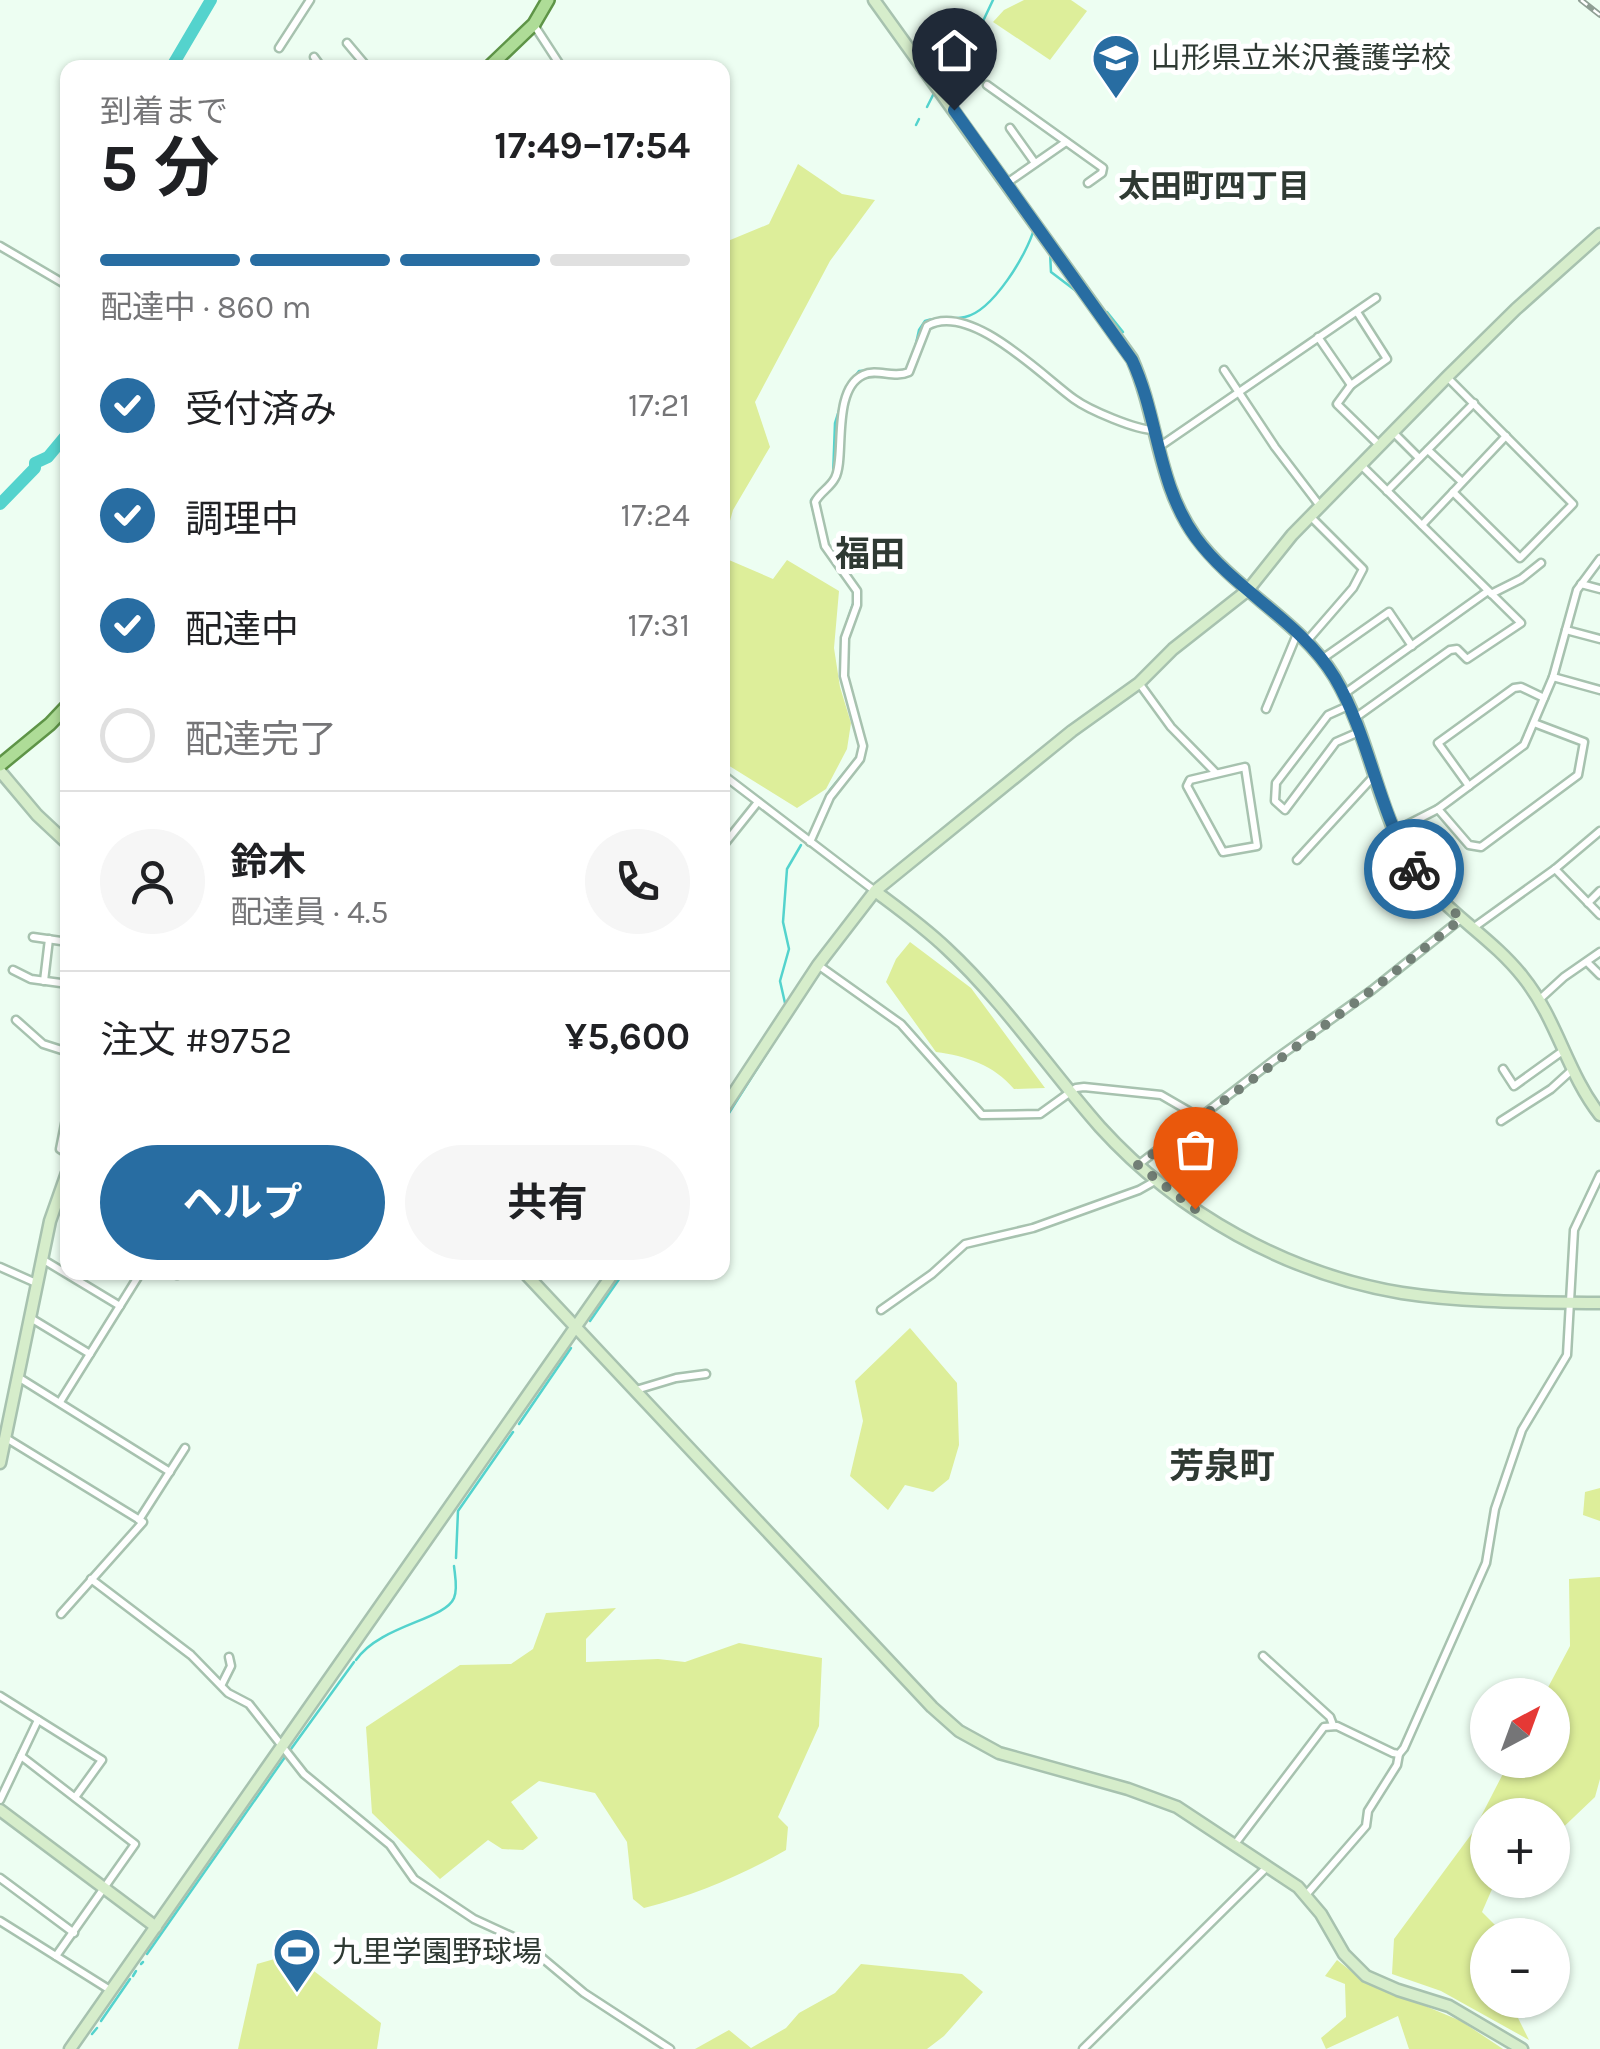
<!DOCTYPE html>
<html lang="ja">
<head>
<meta charset="utf-8">
<style>
  :root { --surface:#fff; --page:#f6f6f6; --text:#202124; --muted:#757577; --line:#e0e0e0; --accent:#286da2 }
  body { margin:0; font-family:Karla,"Noto Sans JP",sans-serif; background:var(--page); color:var(--text); height:100vh; display:flex; flex-direction:column; font-size:38px; white-space:nowrap }
  * { box-sizing:border-box; margin:0 }
  p { font-size:32px; color:var(--muted) }
  .icon { flex:none; width:55px; height:55px; fill:none; stroke:currentColor; stroke-width:2; stroke-linecap:round; stroke-linejoin:round }
  .map { position:relative; flex:1; overflow:hidden }
  .sheet { position:absolute; left:60px; top:60px; width:670px; height:1220px; display:flex; flex-direction:column; background:var(--surface); border-radius:20px; box-shadow:0 2px 8px #0004 }
  .sheet>* { flex:none }
  .needle { width:65px; rotate:41deg }
  .fabs { position:absolute; left:1470px; top:1678px; display:grid; gap:20px }
  .fabs a { display:grid; place-items:center; width:100px; height:100px; border-radius:50%; background:var(--surface); box-shadow:0 2px 8px #0004; font-size:50px }
  .pin { position:absolute; display:grid; place-items:center; width:85px; height:85px; color:#fff; margin:-102px -42px; border-radius:50% 50% 50% 0; rotate:-45deg; box-shadow:0 0 10px #0007 }
  .pin .icon { rotate:45deg }
  .courier { position:absolute; display:grid; place-items:center; width:100px; height:100px; margin:-50px; border:8px solid #286da2; border-radius:50%; background:#fff; color:#222; box-shadow:0 2px 12px #0007 }
  .overview em { font-style:normal; font-weight:700 }
  .overview div { display:flex; flex-direction:column-reverse }
  .overview { display:flex; align-items:center; justify-content:space-between; height:170px; padding:0 40px }
  h1 { font-size:65px; font-weight:700; line-height:75px }
  .bar { display:grid; grid-template-columns:repeat(4,1fr); gap:15px 10px; align-content:center; height:120px; padding:0 40px }
  .bar i { height:12px; border-radius:8px; background:var(--line) }
  .bar .on { background:var(--accent) }
  .bar p { grid-column:span 4 }
  .line { display:flex; align-items:center; gap:25px; padding:0 40px; border-top:2px solid var(--line) }
  .line div { flex:1 }
  .round { display:grid; place-items:center; flex:none; width:105px; height:105px; border-radius:52px; background:var(--page) }
  ol { padding:0 40px; list-style:none }
  li { display:flex; align-items:center; gap:30px; height:110px }
  li p { margin-inline-start:auto }
  li .icon { padding:10px; border-radius:50%; background:var(--accent); color:#fff; stroke-width:4 }
  li:last-child { color:var(--muted) }
  li i { width:55px; height:55px; border:5px solid var(--line); border-radius:50% }
  .action { display:flex; gap:20px; margin-top:auto; padding:20px 40px }
  .action a { flex:1; height:115px; border-radius:60px; background:var(--accent); color:#fff; font-size:40px; font-weight:700; line-height:115px; text-align:center }
  .action a+a { background:var(--page); color:var(--text) }
  .map>svg:first-child { display:block }
</style>
</head>
<body>
<div class="map">
<svg width="1600" height="2049" viewBox="0 0 1600 2049">
  <rect width="100%" height="100%" fill="#edfef2"/>
  <g fill="#ddee9a">
    <polygon points="1024,0 1071,0 1087,11 1050,60 993,22 1004,10"/>
    <polygon points="798,164 842,194 875,200 830,261 755,402 770,447 733,510 723,546 723,243 769,224"/>
    <polygon points="722,557 773,579 787,560 839,591 834,648 840,687 851,723 847,749 826,789 797,808 723,762"/>
    <path d="M910,942L971,988L1045,1088L1014,1089C994,1065 966,1056 936,1052L886,982L896,959Z"/>
    <polygon points="910,1328 957,1383 959,1445 949,1479 933,1492 905,1485 888,1510 850,1476 863,1421 855,1381"/>
    <polygon points="1600,1488 1600,1521 1583,1515 1585,1492"/>
    <polygon points="1600,1577 1600,1779 1595,1797 1553,1837 1552,1815 1488,1815 1488,1880 1496,1880 1482,1912 1503,1933 1488,1935 1488,2000 1509,2000 1529,2040 1441,1991 1392,1974 1394,1939 1473,1832 1510,1760 1552,1760 1552,1695 1544,1695 1570,1646 1569,1579"/>
    <path d="M616,1608L586,1639V1662L658,1659L685,1662L739,1643L822,1658L819,1726L778,1817L788,1827L786,1850C740,1876 695,1895 644,1908L633,1899L627,1842L595,1793L539,1781L511,1802L538,1838L523,1850L502,1849L488,1840L440,1879L372,1813L366,1727L460,1665L511,1664L533,1649L546,1613Z"/>
    <polygon points="292,1954 381,2023 377,2049 238,2049 257,1964"/>
    <polygon points="1337,1960 1361,1979 1461,2021 1503,2049 1409,2049 1398,2016 1326,2049 1321,2038 1346,2017 1345,1984 1325,1976"/>
    <polygon points="861,1964 962,1974 983,1992 944,2036 927,2049 695,2049 729,2030 751,2048 786,2028 799,2013 835,1993"/>
  </g>
  <g fill="none" stroke-linecap="round" stroke-linejoin="round">
    <g stroke="#54d3cd" stroke-width="2.5">
      <polyline points="942,81 975,38 993,0"/>
      <polyline points="927,107 935,91"/>
      <polyline points="916,125 919,119"/>
      <polyline points="1050,252 1051,272 1080,294"/>
      <polyline points="1107,312 1123,332"/>
      <path d="M915,348L919,330L925,321C939,316 952,320 965,317C993,311 1027,254 1034,229"/>
      <polyline points="851,381 859,371 878,370"/>
      <polyline points="811,500 833,476 835,423 840,407"/>
      <polyline points="812,506 822,548 836,567"/>
      <polyline points="841,666 842,637 854,601"/>
      <polyline points="842,679 849,705"/>
      <polyline points="819,815 830,790 858,756"/>
      <polyline points="785,1003 780,981 789,949 783,922 787,869 801,845"/>
      <polyline points="722,1124 791,1015"/>
      <polyline points="590,1321 624,1272"/>
      <polyline points="519,1424 571,1348"/>
      <polyline points="456,1558 458,1511 513,1432"/>
      <path d="M356,1660C380,1625 445,1620 454,1598C458,1589 455,1576 454,1566"/>
      <polyline points="291,1749 354,1662"/>
      <polyline points="147,1954 285,1757"/>
      <polyline points="141,1964 143,1962"/>
      <polyline points="133,1976 136,1971"/>
      <polyline points="101,2021 130,1979"/>
      <polyline points="92,2034 97,2028"/>
    </g>
    <g stroke="#54d3cd" stroke-width="12">
      <polyline points="171,68 211,0"/>
      <polyline points="0,504 35,468 35,463 48,457 68,433"/>
    </g>
    <g stroke="#a7c2af" stroke-width="11">
      <g id="street">
        <polyline points="534,25 562,68"/>
        <polyline points="347,43 368,68"/>
        <polyline points="279,48 310,0"/>
        <polyline points="314,57 322,68"/>
        <polyline points="987,85 1103,168 1102,173 1088,183"/>
        <polyline points="1010,128 1035,163"/>
        <polyline points="1007,183 1066,142"/>
        <polyline points="0,246 68,286"/>
        <polyline points="1318,337 1351,385 1387,359 1357,312"/>
        <polyline points="1224,370 1275,447 1320,506"/>
        <polyline points="1447,377 1573,504 1520,558 1453,492"/>
        <polyline points="1351,385 1337,404 1380,446"/>
        <polyline points="1393,432 1419,458"/>
        <polyline points="1159,447 1376,298"/>
        <polyline points="1428,450 1462,482"/>
        <polyline points="1387,491 1474,403"/>
        <polyline points="1422,525 1506,436"/>
        <polyline points="1581,584 1600,589"/>
        <polyline points="1491,594 1521,579 1541,563"/>
        <polyline points="1566,630 1600,639"/>
        <polyline points="1307,641 1353,588 1363,569 1310,516"/>
        <polyline points="1322,659 1389,612 1412,646"/>
        <polyline points="1553,677 1600,690"/>
        <polyline points="1139,683 1171,727 1216,773"/>
        <polyline points="1344,694 1488,591"/>
        <polyline points="1348,706 1328,715 1276,783 1275,801 1285,810 1336,742 1359,732"/>
        <polyline points="1266,709 1297,634"/>
        <polyline points="1355,718 1450,650 1457,649 1467,659 1521,623 1361,465"/>
        <polygon points="1245,767 1257,846 1223,852 1187,786 1190,780"/>
        <polyline points="722,774 875,891"/>
        <polyline points="1469,786 1438,743 1514,688 1521,687 1544,698"/>
        <polyline points="1438,809 1469,845 1481,847 1578,775 1584,742 1534,723"/>
        <polyline points="1395,831 1438,809 1524,745 1553,677 1577,590 1600,559"/>
        <path d="M810,842L830,797L860,759L863,746L844,676L845,638L857,605V591L825,546L815,502C820,492 830,488 835,478C846,459 831,390 863,375C877,368 894,379 909,372L927,326C970,301 1042,376 1074,399C1089,410 1136,430 1154,430"/>
        <polyline points="722,847 758,802"/>
        <polyline points="1297,860 1374,776"/>
        <polyline points="1555,869 1600,915"/>
        <polyline points="1588,903 1600,891"/>
        <polyline points="1473,928 1555,869 1600,831"/>
        <polyline points="33,937 68,942"/>
        <polyline points="1587,962 1600,975"/>
        <polyline points="818,965 901,1024 982,1115 1040,1114 1076,1088 1084,1087 1161,1095 1199,1117"/>
        <polyline points="13,970 31,979 68,984"/>
        <polyline points="44,981 49,939"/>
        <polyline points="1540,999 1564,977 1600,952"/>
        <polyline points="16,1020 43,1044 68,1052"/>
        <polyline points="1503,1069 1514,1086 1564,1050"/>
        <polyline points="68,1109 60,1149 68,1154"/>
        <polyline points="1501,1121 1551,1089 1573,1069"/>
        <polyline points="1138,1165 1274,1060 1372,990 1461,919"/>
        <polyline points="42,1259 120,1306"/>
        <polyline points="0,1267 36,1283"/>
        <polyline points="174,1272 177,1275"/>
        <polyline points="881,1310 932,1274 965,1244 1033,1228 1139,1190 1155,1181"/>
        <polyline points="29,1317 90,1354"/>
        <polyline points="18,1377 170,1472"/>
        <polyline points="636,1390 676,1378 706,1374"/>
        <polyline points="60,1402 141,1272"/>
        <polyline points="6,1438 143,1522 61,1614"/>
        <polyline points="139,1520 185,1448"/>
        <polyline points="91,1579 191,1655 228,1693 249,1704 304,1774 390,1845 414,1879 474,1919 522,1941 584,1993 670,2049"/>
        <polyline points="1263,1656 1330,1717 1333,1725"/>
        <polyline points="222,1684 231,1666 229,1657"/>
        <polyline points="0,1696 102,1760 76,1796"/>
        <polyline points="21,1756 135,1844 56,1956"/>
        <polyline points="0,1800 38,1720"/>
        <polyline points="1235,1844 1324,1727 1337,1726 1393,1753 1399,1754 1404,1748 1486,1563 1495,1509 1522,1430 1567,1355 1574,1230 1600,1175"/>
        <polyline points="0,1878 74,1933"/>
        <polyline points="1306,1895 1366,1826 1368,1811 1397,1765 1399,1754"/>
        <polyline points="0,1921 110,1990"/>
        <polyline points="1083,2049 1267,1867"/>
      </g>
    </g>
    <g stroke="#a7c2af" stroke-width="15">
      <g id="secondary">
        <path d="M874,0L1132,359C1158,418 1157,483 1195,536C1234,590 1299,620 1334,676C1367,730 1375,796 1404,852C1431,905 1487,931 1523,977C1557,1019 1567,1073 1600,1115"/>
        <polyline points="0,771 37,815 68,844"/>
        <path d="M875,891C899,909 924,927 946,948C1004,1002 1048,1068 1100,1127C1178,1213 1287,1274 1402,1293C1467,1303 1535,1302 1600,1303"/>
        <polyline points="722,1111 818,965 875,891 1072,731 1139,683 1173,649 1248,590 1292,535 1447,377 1516,309 1600,234"/>
        <polyline points="524,1272 932,1707 959,1731 999,1753 1128,1789 1177,1807 1298,1887 1321,1914 1344,1954 1366,1976 1398,1990 1449,2006 1522,2049"/>
        <polyline points="0,1463 50,1221 68,1170"/>
        <polyline points="0,1810 156,1927"/>
        <polyline points="70,2049 614,1272"/>
      </g>
    </g>
    <g stroke="#5e9447" stroke-width="16">
      <g id="primary">
        <polyline points="488,68 534,24 548,0"/>
        <polyline points="0,765 50,724 68,705"/>
      </g>
    </g>
    <use href="#street" stroke="#fff" stroke-width="6"/>
    <use href="#secondary" stroke="#d6edcb" stroke-width="10"/>
    <use href="#primary" stroke="#aedc97" stroke-width="11"/>
    <g stroke="#8f9e94" stroke-width="6">
      <polyline id="rail" points="1581,0 1600,15"/>
    </g>
    <use href="#rail" stroke="#fff" stroke-width="2.5" stroke-dasharray="8" stroke-linecap="butt"/>
  </g>
  <g fill="none" stroke-linecap="round" stroke-linejoin="round">
    <polyline stroke="#727f76" stroke-width="10" stroke-dasharray="0 18" points="1195,1209 1138,1165 1372,990 1461,919 1414,869"/>
    <path stroke="#286da2" stroke-width="12" d="M954,110L1132,360C1159,418 1157,484 1196,538C1235,591 1301,621 1335,678C1370,738 1378,810 1414,869"/>
  </g>
  <defs>
    <g id="school-pin" transform="scale(2.5)"><path d="M0 17L-7.5 6A9.5 9.5 0 1 1 7.5 6Z" fill="#286da2" stroke="#fff"/><path d="M0-5L7-2L0 1L-7-2ZM-4 1L0 2.5L4 1V4Q0 6-4 4Z" fill="#fff"/></g>
    <g id="stadium-pin" transform="scale(2.5)"><path d="M0 17L-7.5 6A9.5 9.5 0 1 1 7.5 6Z" fill="#286da2" stroke="#fff"/><path d="M0-5a6.5 5 0 1 0 0 10a6.5 5 0 1 0 0-10ZM-3.5-1.8h7v3.6h-7Z" fill="#fff"/></g>
  </defs>
  <g fill-rule="evenodd">
    <use href="#school-pin" x="1116" y="58"/>
    <use href="#stadium-pin" x="297" y="1952"/>
  </g>
  <g text-anchor="middle" stroke-width="10" stroke-linejoin="round" paint-order="stroke">
    <g font-size="30" fill="#2f3a33" stroke="#fff" text-anchor="start">
      <text x="1151" y="68">山形県立米沢養護学校</text>
      <text x="332" y="1962">九里学園野球場</text>
    </g>
    <g font-size="32" font-weight="bold" fill="#2f3a33" stroke="#fff">
      <text x="1214" y="197">太田町四丁目</text>
    </g>
    <g font-size="35" font-weight="bold" fill="#2f3a33" stroke="#fff">
      <text x="870" y="566">福田</text>
      <text x="1222" y="1478">芳泉町</text>
    </g>
  </g>
</svg>
<div class="fabs">
<a><svg class="needle" viewBox="-14 -14 28 28"><path d="M0-13l5 13h-10z" fill="#e53935"/><path d="M0 13l5-13h-10z" fill="#757577"/></svg></a>
<a>+</a>
<a>−</a>
</div>
<div class="pin" style="left:1195px;top:1209px;background:#ea580c"><svg class="icon" aria-label="bag" viewBox="0 0 24 24"><path d="M5 8h14l-1 12H6zM9 8a3 3 0 0 1 6 0"/></svg></div>
<div class="pin" style="left:954px;top:110px;background:#1f2937"><svg class="icon" aria-label="home" viewBox="0 0 24 24"><path d="M3 11l9-7 9 7M6 9v11h12V9"/></svg></div>
<div class="courier" style="left:1414px;top:869px"><svg class="icon" aria-label="bike" viewBox="0 0 24 24"><circle cx="6" cy="16" r="4"/><circle cx="18" cy="16" r="4"/><path d="M6 16l4-8h5l3 8M10 8l3 8H6M13 5h3"/></svg></div>
<section class="sheet">
<div class="overview"><div><h1>5 分</h1><p>到着まで</p></div><em>17:49–17:54</em></div>
<div class="bar"><i class="on"></i><i class="on"></i><i class="on"></i><i></i><p>配達中 · 860 m</p></div>
<ol>
<li><svg class="icon" aria-label="check" viewBox="0 0 24 24"><path d="M5 12l5 5 9-10"/></svg>受付済み<p>17:21</p></li>
<li><svg class="icon" aria-label="check" viewBox="0 0 24 24"><path d="M5 12l5 5 9-10"/></svg>調理中<p>17:24</p></li>
<li><svg class="icon" aria-label="check" viewBox="0 0 24 24"><path d="M5 12l5 5 9-10"/></svg>配達中<p>17:31</p></li>
<li><i></i>配達完了</li>
</ol>
<div class="line" style="height:180px"><a class="round"><svg class="icon" aria-label="person" viewBox="0 0 24 24"><circle cx="12" cy="8" r="4"/><path d="M4 21q1-7 8-7t8 7"/></svg></a><div><b>鈴木</b><p>配達員 · 4.5</p></div><a class="round"><svg class="icon" aria-label="phone" viewBox="0 0 24 24"><path d="M5 4h4l2 5-3 2q2 4 5 5l2-3 5 2v4C11 20 4 13 5 4z"/></svg></a></div>
<div class="line" style="height:130px"><div>注文 #9752</div><b>¥5,600</b></div>
<div class="action"><a>ヘルプ</a><a>共有</a></div>
</section>
</div>
</body>
</html>
